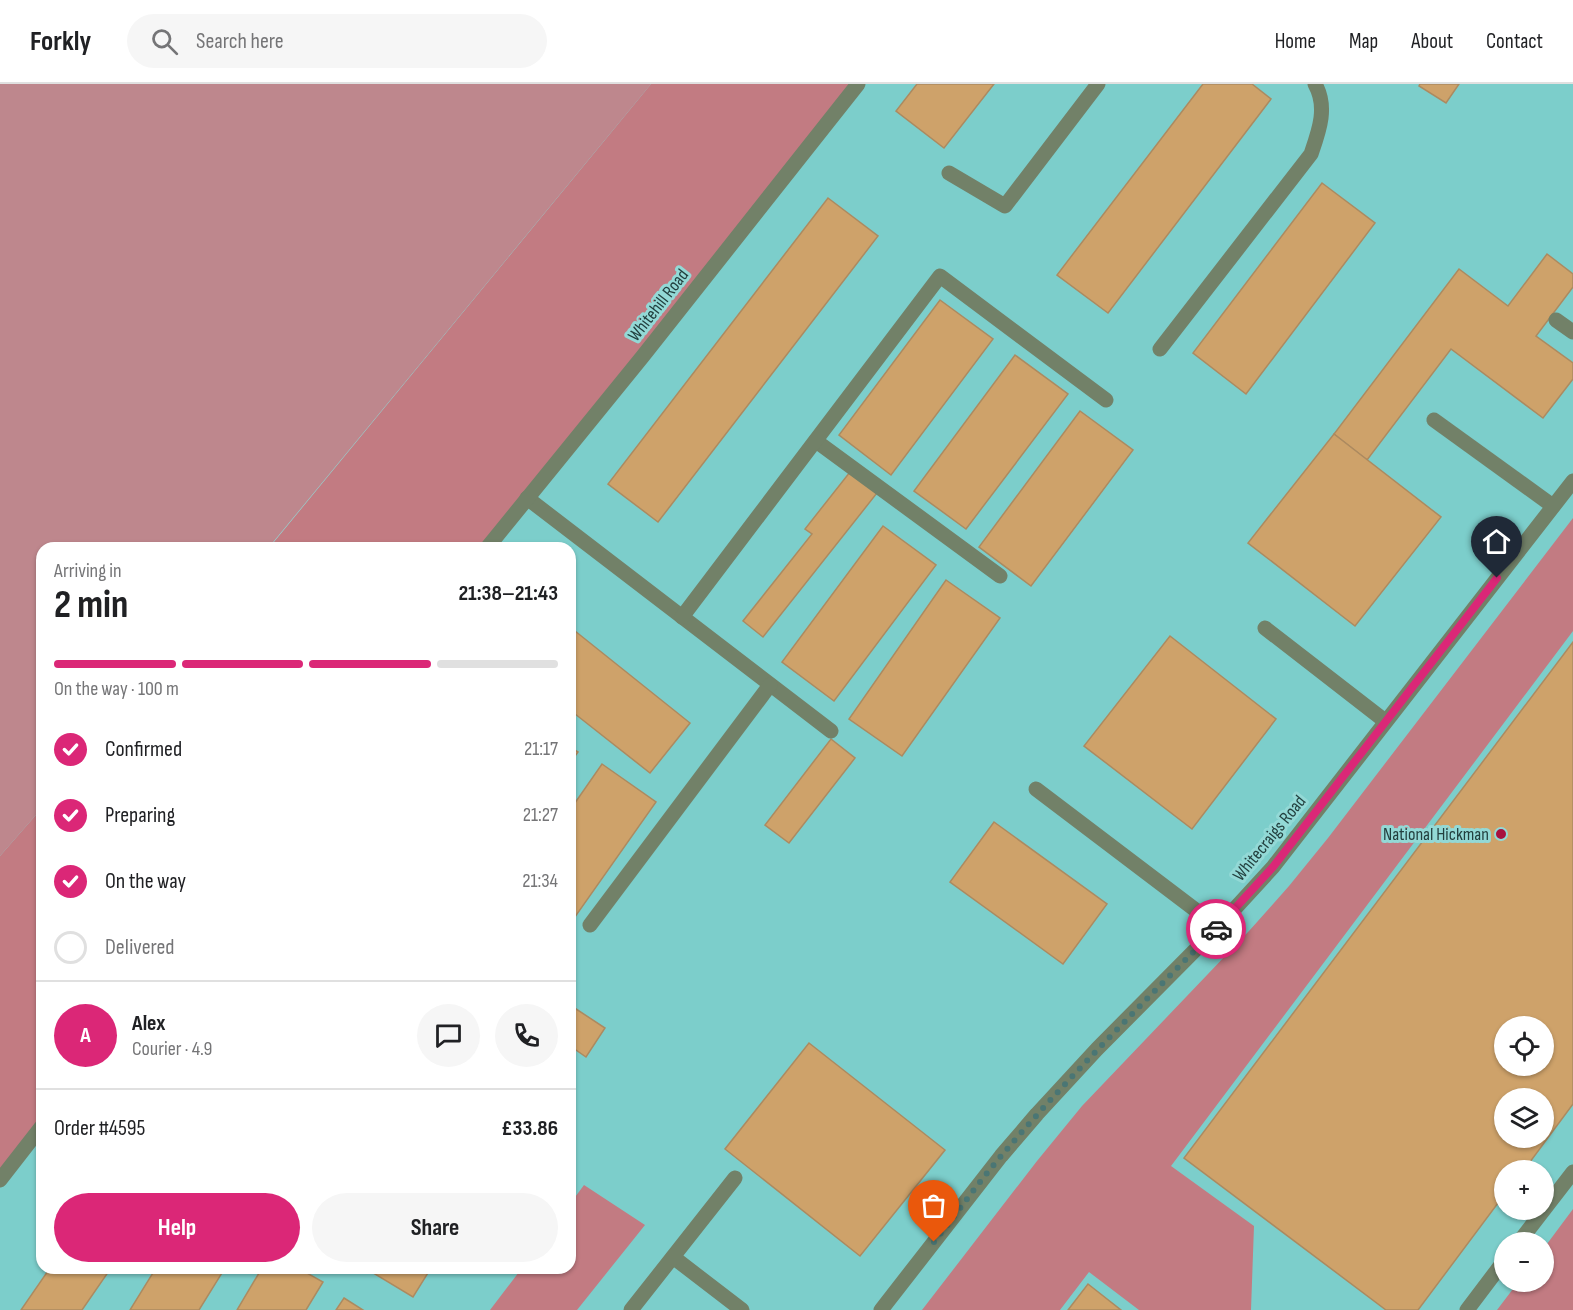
<!DOCTYPE html>
<html lang="en">
<head>
<meta charset="utf-8">
<style>
  :root { --surface:#fff; --page:#f6f6f6; --text:#202124; --muted:#757577; --line:#e0e0e0; --accent:#db2777 }
  body { margin:0; font-family:"Sofia Sans Condensed",sans-serif; background:var(--page); color:var(--text); height:100vh; display:flex; flex-direction:column; font-size:22px; white-space:nowrap }
  * { box-sizing:border-box; margin:0 }
  p { font-size:20px; color:var(--muted) }
  .icon { flex:none; width:33px; height:33px; fill:none; stroke:currentColor; stroke-width:2; stroke-linecap:round; stroke-linejoin:round }
  .map { position:relative; flex:1; overflow:hidden }
  .side { position:absolute; left:36px; top:458px; width:540px; height:732px; display:flex; flex-direction:column; background:var(--surface); border-radius:18px; box-shadow:0 2px 4px #0004 }
  .side>* { flex:none }
  .fabs { position:absolute; left:1494px; top:932px; display:grid; gap:12px }
  .fabs a { display:grid; place-items:center; width:60px; height:60px; border-radius:50%; background:var(--surface); box-shadow:0 2px 4px #0004; font-size:30px }
  .pin { position:absolute; display:grid; place-items:center; width:51px; height:51px; color:#fff; margin:-62px -26px; border-radius:50% 50% 50% 0; rotate:-45deg; box-shadow:0 0 6px #0007 }
  .pin .icon { rotate:45deg }
  .courier { position:absolute; display:grid; place-items:center; width:60px; height:60px; margin:-30px; border:4px solid #db2777; border-radius:50%; background:#fff; color:#222; box-shadow:0 2px 8px #0007 }
  .summary em { font-style:normal; font-weight:700 }
  .summary div { display:flex; flex-direction:column-reverse }
  .summary { display:flex; align-items:center; justify-content:space-between; height:102px; padding:0 18px }
  h1 { font-size:39px; font-weight:700; line-height:45px }
  .bar { display:grid; grid-template-columns:repeat(4,1fr); gap:9px 6px; align-content:center; height:72px; padding:0 18px }
  .bar i { height:8px; border-radius:4px; background:var(--line) }
  .bar .active { background:var(--accent) }
  .bar p { grid-column:span 4 }
  .line { display:flex; align-items:center; gap:15px; padding:0 18px; border-top:2px solid var(--line) }
  .line div { flex:1 }
  .round { display:grid; place-items:center; flex:none; width:63px; height:63px; border-radius:32px; background:var(--page) }
  ol { padding:0 18px; list-style:none }
  li { display:flex; align-items:center; gap:18px; height:66px }
  li p { margin-inline-start:auto }
  li .icon { padding:6px; border-radius:50%; background:var(--accent); color:#fff; stroke-width:4 }
  li:last-child { color:var(--muted) }
  li i { width:33px; height:33px; border:3px solid var(--line); border-radius:50% }
  .action { display:flex; gap:12px; margin-top:auto; padding:12px 18px }
  .action a { flex:1; height:69px; border-radius:36px; background:var(--accent); color:#fff; font-size:24px; font-weight:700; line-height:69px; text-align:center }
  .action a+a { background:var(--page); color:var(--text) }
  header { display:flex; align-items:center; gap:36px; box-sizing:border-box; height:84px; padding:0 30px; background:var(--surface); border-bottom:2px solid var(--line) }
  header strong { font-size:28px }
  nav { display:flex; gap:33px; margin-inline-start:auto; font-size:21px }
  .search { width:420px; height:54px; background:var(--page); display:flex; align-items:center; gap:15px; box-sizing:border-box; padding:0 21px; border-radius:33px; color:var(--muted); font-size:22px }
  .map>svg:first-child { display:block }
</style>
</head>
<body>
<header>
<strong>Forkly</strong>
<div class="search"><svg class="icon" aria-label="search" viewBox="0 0 24 24"><circle cx="10" cy="10" r="6"/><path d="M15 15l6 6"/></svg>Search here</div>
<nav><a>Home</a><a>Map</a><a>About</a><a>Contact</a></nav>
</header>
<div class="map">
<svg width="1573" height="1226" viewBox="0 0 1573 1226">
  <rect width="100%" height="100%" fill="#93d9d6"/>
  <path fill="#7ccecb" fill-rule="evenodd" d="M846,0H1573V1226H0V1096L42,1042V1184H570V464L485,463ZM1504,942H1544V981H1504ZM1504,1014H1544V1053H1504ZM1504,1086H1544V1125H1504ZM1504,1158H1544V1197H1504Z"/>
  <polygon fill="#be878d" points="0,0 651,0 269,463 42,464 42,724 0,772"/>
  <g fill="#c27b82">
    <polygon points="651,0 858,0 487,463 269,464"/>
    <polygon points="1573,434 1573,547 1171,1082 1254,1142 1251,1226 1139,1226 1089,1188 1060,1226 922,1226 1037,1077 1082,1022 1249,847 1289,802 1328,754"/>
    <polygon points="42,724 42,1042 0,1096 0,772"/>
    <polygon points="584,1101 645,1141 577,1226 490,1226 522,1184 570,1184 570,1120"/>
    <polygon points="1573,1125 1573,1226 1497,1226 1519,1197 1544,1197 1544,1164"/>
  </g>
  <g fill="#cea26a" stroke="#ac8a60" stroke-width="1.5" fill-rule="evenodd">
    <polygon points="917,0 994,0 944,64 896,27"/>
    <polygon points="1203,0 1252,0 1271,15 1108,229 1057,191"/>
    <polygon points="1420,0 1459,0 1446,19 1419,2"/>
    <polygon points="1322,99 1375,139 1246,310 1193,269"/>
    <polygon points="828,114 878,152 658,438 608,400"/>
    <polygon points="1547,170 1573,190 1573,203 1536,252 1573,279 1573,295 1543,334 1451,265 1367,376 1334,350 1459,185 1508,222"/>
    <polygon points="940,216 993,255 891,391 839,351"/>
    <polygon points="1015,271 1068,310 966,445 914,407"/>
    <polygon points="1080,327 1133,366 1031,502 979,463"/>
    <polygon points="1334,350 1441,433 1355,542 1248,459"/>
    <polygon points="850,388 877,409 763,553 743,537 812,450 805,445"/>
    <polygon points="883,442 936,481 834,617 782,578"/>
    <polygon points="946,496 1000,534 902,672 849,635"/>
    <polygon points="570,543 690,639 650,689 570,626"/>
    <polygon points="1170,552 1276,635 1192,745 1084,662"/>
    <path d="M1573,558V1020L1524,1086H1504V1111L1418,1226H1386L1184,1074ZM1504,942H1544V981H1504ZM1504,1014H1544V1053H1504Z"/>
    <polygon points="831,655 855,674 789,759 765,741"/>
    <polygon points="570,663 578,668 570,679"/>
    <polygon points="602,680 656,718 570,840 570,726"/>
    <polygon points="994,738 1107,820 1063,880 950,798"/>
    <polygon points="570,921 605,944 586,973 573,964 570,968"/>
    <polygon points="809,959 945,1066 860,1172 725,1065"/>
    <polygon points="50,1184 111,1184 82,1226 21,1226"/>
    <polygon points="156,1184 225,1184 199,1226 130,1226"/>
    <polygon points="262,1184 298,1184 323,1198 306,1226 237,1226"/>
    <polygon points="365,1184 431,1184 413,1213"/>
    <polygon points="1088,1200 1121,1226 1068,1226"/>
    <polygon points="344,1214 363,1226 336,1226"/>
  </g>
  <g fill="none" stroke-linecap="round" stroke-linejoin="round">
    <g stroke="#728168" stroke-width="15">
      <polyline points="949,89 1005,122 1098,0"/>
      <polyline points="1556,236 1573,248"/>
      <path d="M1160,265L1311,70C1319,47 1328,23 1315,0"/>
      <polyline points="1434,336 1553,422"/>
      <polyline points="816,357 1000,492"/>
      <polyline points="527,414 831,647"/>
      <polyline points="487,464 643,272 858,0"/>
      <polyline points="682,533 940,192 1106,316"/>
      <polyline points="1265,544 1385,637"/>
      <polyline points="1036,705 1218,843"/>
      <polyline points="590,841 770,601"/>
      <polyline points="0,1096 42,1042"/>
      <polyline points="1519,1158 1573,1088"/>
      <polyline points="673,1173 742,1226"/>
      <polyline points="631,1226 735,1094"/>
      <polyline points="881,1226 1001,1072 1037,1030 1097,965 1218,843 1273,783 1573,397"/>
      <polyline points="1467,1226 1504,1177"/>
    </g>
  </g>
  <g fill="none" stroke-linecap="round" stroke-linejoin="round">
    <path stroke="#4a7674" stroke-width="6" stroke-dasharray="0 10.8" d="M934,1158C957,1129 978,1099 1002,1071C1069,992 1143,919 1216,845"/>
    <polyline stroke="#db2777" stroke-width="8" points="1216,845 1273,783 1497,494"/>
  </g>
  <circle fill="#a8113e" stroke="#93d9d6" stroke-width="2" cx="1501" cy="750" r="6"/>
  <g text-anchor="middle" stroke-width="6" stroke-linejoin="round" paint-order="stroke">
    <g font-size="18" fill="#23403f" stroke="#93d9d6">
      <text transform="translate(658 221) rotate(-52)" y="6">Whitehill Road</text>
      <text transform="translate(1269 754) rotate(-51)" y="6">Whitecraigs Road</text>
    </g>
    <g font-size="18" fill="#23403f" stroke="#93d9d6" text-anchor="end">
      <text x="1489" y="756">National Hickman</text>
    </g>
  </g>
</svg>
<div class="fabs">
<a><svg class="icon" aria-label="locate" viewBox="0 0 24 24"><circle cx="12" cy="12" r="6"/><path d="M12 2v4M12 18v4M2 12h4M18 12h4"/></svg></a>
<a><svg class="icon" aria-label="layers" viewBox="0 0 24 24"><path d="M12 4l9 5-9 5-9-5zM3 14l9 5 9-5"/></svg></a>
<a>+</a>
<a>−</a>
</div>
<div class="pin" style="left:934px;top:1158px;background:#ea580c"><svg class="icon" aria-label="bag" viewBox="0 0 24 24"><path d="M5 8h14l-1 12H6zM9 8a3 3 0 0 1 6 0"/></svg></div>
<div class="pin" style="left:1497px;top:494px;background:#1f2937"><svg class="icon" aria-label="home" viewBox="0 0 24 24"><path d="M3 11l9-7 9 7M6 9v11h12V9"/></svg></div>
<div class="courier" style="left:1216px;top:845px"><svg class="icon" aria-label="car" viewBox="0 0 24 24"><path d="M5 17H2v-5l4-1 3-4h7l3 4 3 1v5h-3M9 17h6M6 11h13"/><circle cx="7" cy="17" r="2"/><circle cx="17" cy="17" r="2"/></svg></div>
<section class="side">
<div class="summary"><div><h1>2 min</h1><p>Arriving in</p></div><em>21:38–21:43</em></div>
<div class="bar"><i class="active"></i><i class="active"></i><i class="active"></i><i></i><p>On the way · 100 m</p></div>
<ol>
<li><svg class="icon" aria-label="check" viewBox="0 0 24 24"><path d="M5 12l5 5 9-10"/></svg>Confirmed<p>21:17</p></li>
<li><svg class="icon" aria-label="check" viewBox="0 0 24 24"><path d="M5 12l5 5 9-10"/></svg>Preparing<p>21:27</p></li>
<li><svg class="icon" aria-label="check" viewBox="0 0 24 24"><path d="M5 12l5 5 9-10"/></svg>On the way<p>21:34</p></li>
<li><i></i>Delivered</li>
</ol>
<div class="line" style="height:108px"><b class="round" style="background:var(--accent);color:#fff">A</b><div><b>Alex</b><p>Courier · 4.9</p></div><a class="round"><svg class="icon" aria-label="chat" viewBox="0 0 24 24"><path d="M4 5h16v11H9l-5 4z"/></svg></a><a class="round"><svg class="icon" aria-label="phone" viewBox="0 0 24 24"><path d="M5 4h4l2 5-3 2q2 4 5 5l2-3 5 2v4C11 20 4 13 5 4z"/></svg></a></div>
<div class="line" style="height:78px"><div>Order #4595</div><b>£33.86</b></div>
<div class="action"><a>Help</a><a>Share</a></div>
</section>
</div>
</body>
</html>
